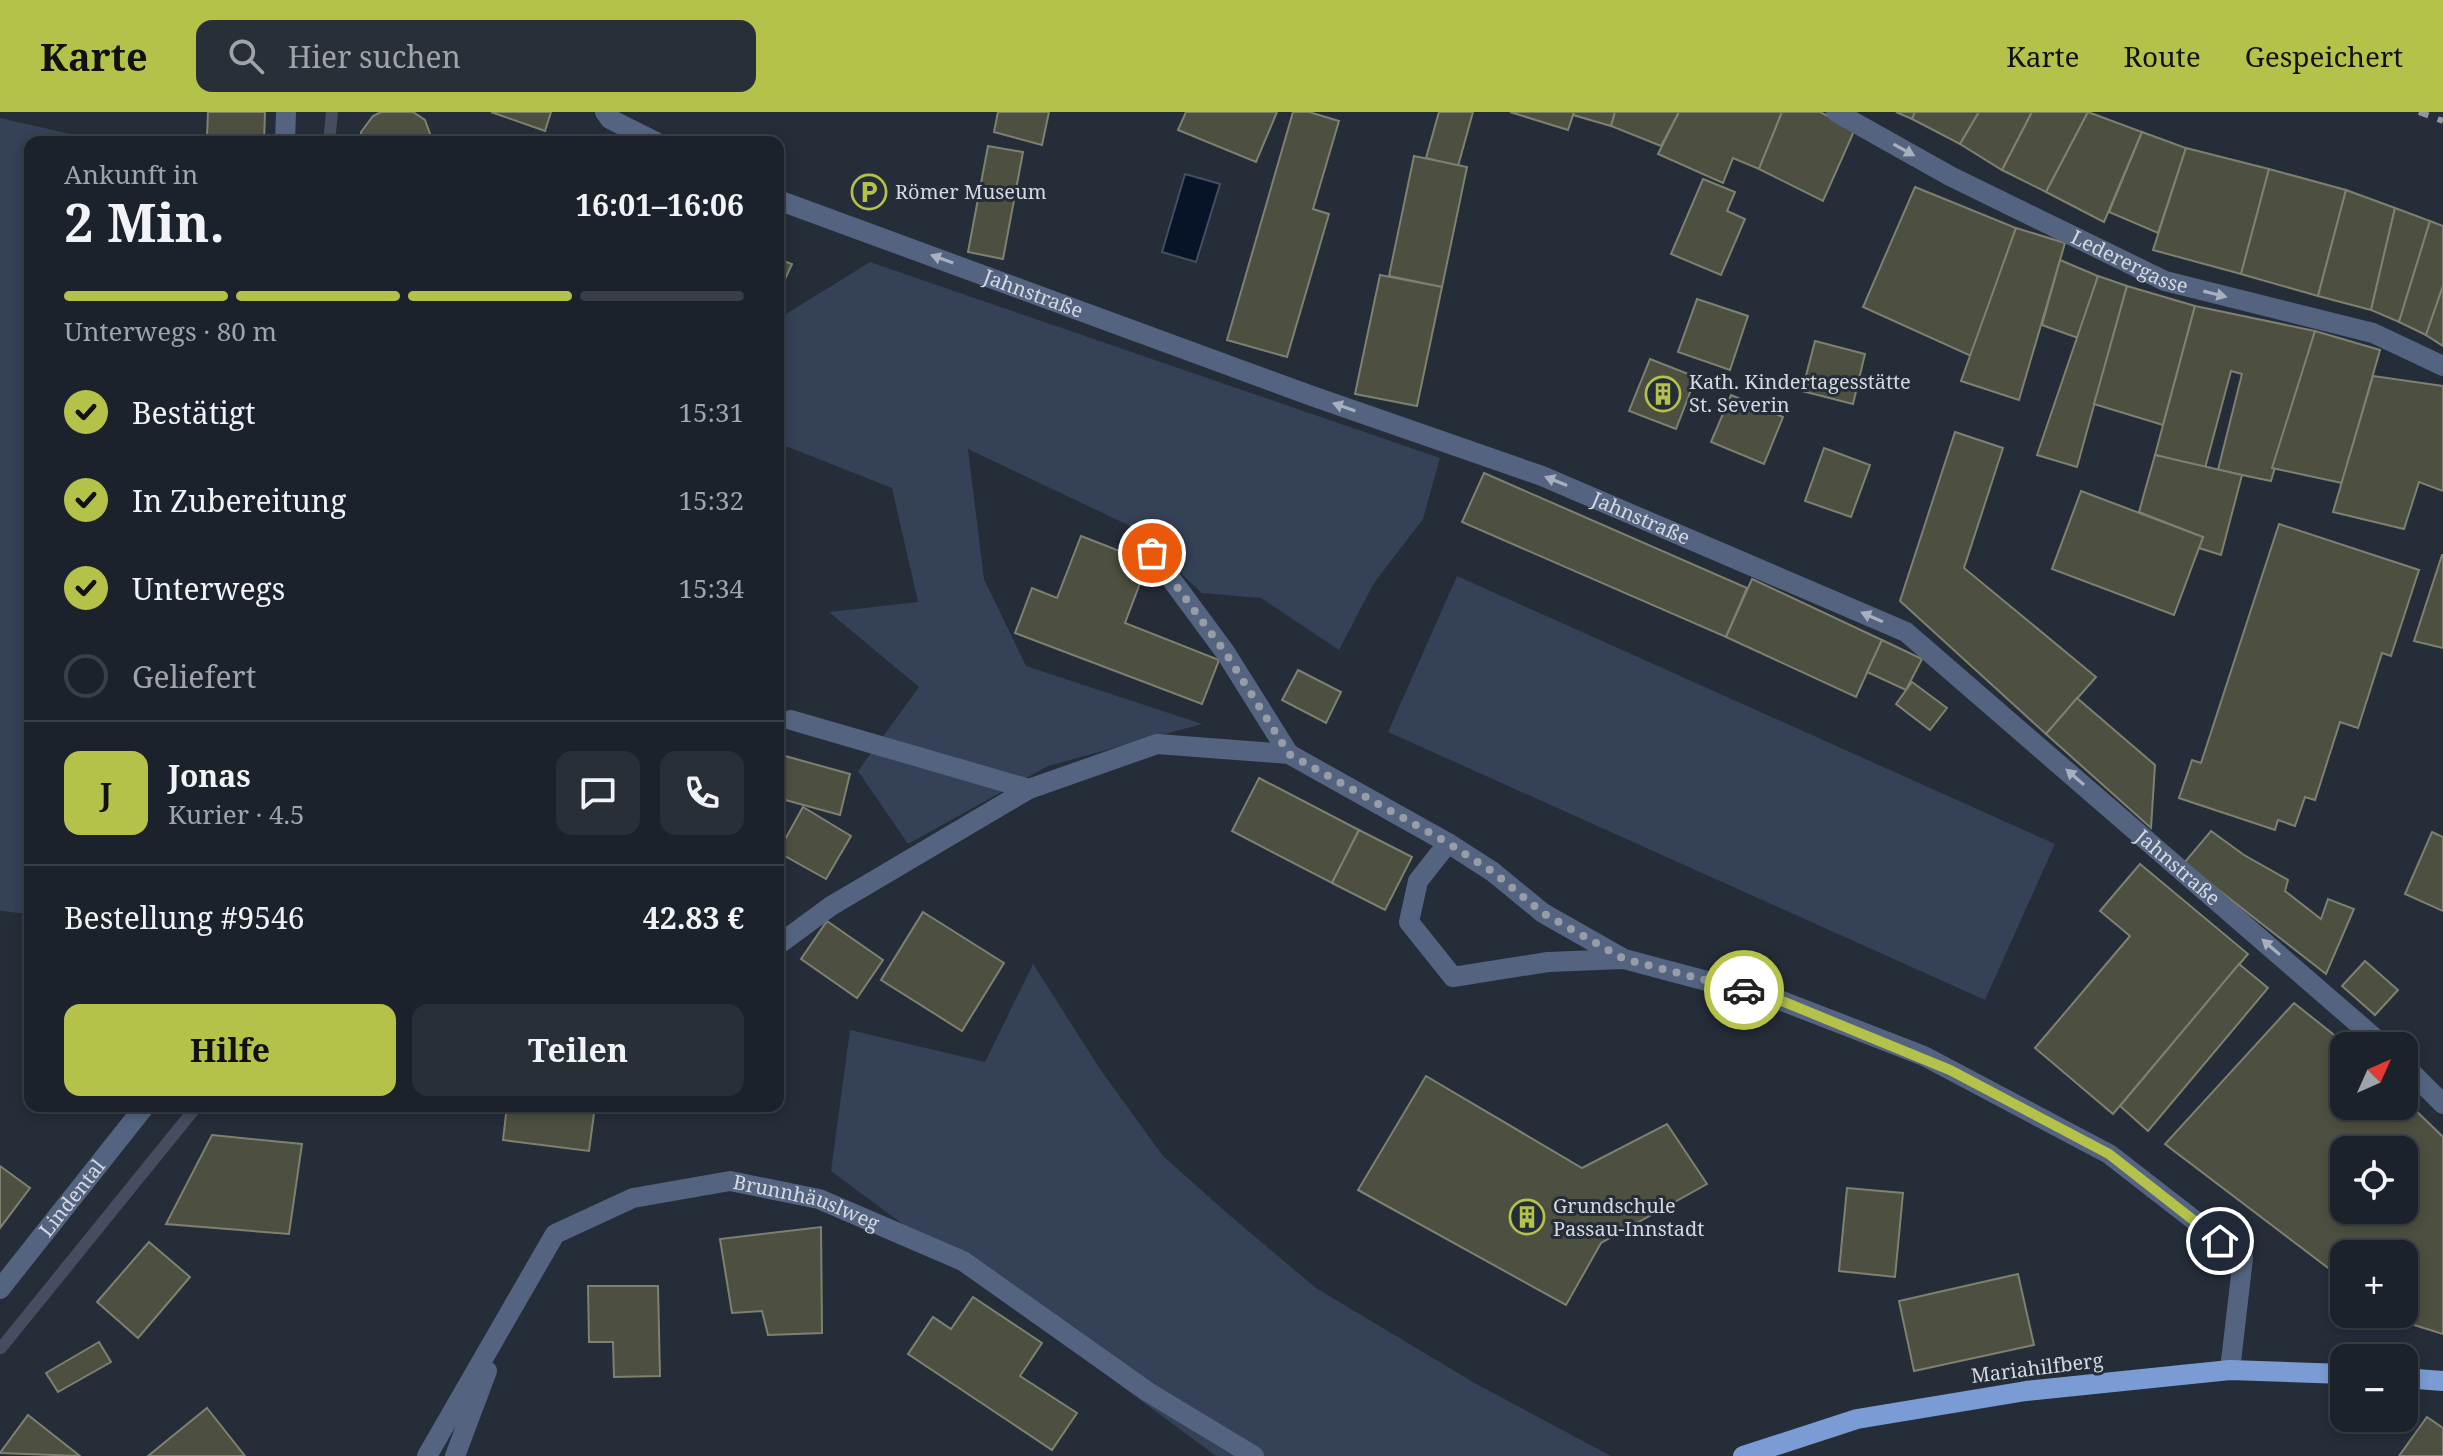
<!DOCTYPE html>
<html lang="de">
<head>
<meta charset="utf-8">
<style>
  :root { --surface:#1c222b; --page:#292f37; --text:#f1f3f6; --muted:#a0a4a9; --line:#3a3f47; --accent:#b4c24a }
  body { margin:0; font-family:"Noto Serif",serif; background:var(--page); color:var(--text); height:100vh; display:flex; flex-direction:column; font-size:30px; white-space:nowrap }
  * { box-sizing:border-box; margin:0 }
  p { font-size:26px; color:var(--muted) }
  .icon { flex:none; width:44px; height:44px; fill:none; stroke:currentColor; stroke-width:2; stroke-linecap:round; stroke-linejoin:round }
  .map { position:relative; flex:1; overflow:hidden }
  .panel { position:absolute; left:24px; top:24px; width:760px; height:976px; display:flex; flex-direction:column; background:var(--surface); border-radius:16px; box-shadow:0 4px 12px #0003,0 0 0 2px var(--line) }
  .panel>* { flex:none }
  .needle { width:52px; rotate:45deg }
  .controls { position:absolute; left:2330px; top:920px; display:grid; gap:16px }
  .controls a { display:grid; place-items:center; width:88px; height:88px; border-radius:16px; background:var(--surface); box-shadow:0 4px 12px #0003,0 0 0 2px var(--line); font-size:40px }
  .pin { position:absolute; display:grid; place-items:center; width:68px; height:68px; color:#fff; margin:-34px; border:4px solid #fff; border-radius:50%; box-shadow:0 2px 8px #0007 }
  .courier { position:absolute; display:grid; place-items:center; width:80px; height:80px; margin:-40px; border:6px solid #b4c24a; border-radius:50%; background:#fff; color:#222; box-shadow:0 2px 10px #0007 }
  .summary em { font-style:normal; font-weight:700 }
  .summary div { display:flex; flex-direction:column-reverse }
  .summary { display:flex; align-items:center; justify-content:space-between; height:136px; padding:0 40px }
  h1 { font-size:52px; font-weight:700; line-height:60px }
  .bar { display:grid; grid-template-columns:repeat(4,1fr); gap:12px 8px; align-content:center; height:96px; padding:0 40px }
  .bar i { height:10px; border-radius:6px; background:var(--line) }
  .bar .active { background:var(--accent) }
  .bar p { grid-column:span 4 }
  .line { display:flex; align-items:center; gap:20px; padding:0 40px; border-top:2px solid var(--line) }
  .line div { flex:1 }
  .round { display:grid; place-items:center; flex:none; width:84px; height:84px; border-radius:16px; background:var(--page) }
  ol { padding:0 40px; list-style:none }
  li { display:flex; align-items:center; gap:24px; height:88px }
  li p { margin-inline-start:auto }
  li .icon { padding:8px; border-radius:50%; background:var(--accent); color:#111; stroke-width:4 }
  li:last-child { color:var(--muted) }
  li i { width:44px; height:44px; border:4px solid var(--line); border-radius:50% }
  .action { display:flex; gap:16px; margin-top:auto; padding:16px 40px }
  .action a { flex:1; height:92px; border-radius:16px; background:var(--accent); color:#111; font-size:32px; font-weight:700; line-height:92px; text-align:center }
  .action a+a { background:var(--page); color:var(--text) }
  header { display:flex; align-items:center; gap:48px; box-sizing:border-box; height:112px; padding:0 40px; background:var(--accent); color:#111 }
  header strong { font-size:38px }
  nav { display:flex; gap:44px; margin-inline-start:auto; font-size:28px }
  .search { width:560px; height:72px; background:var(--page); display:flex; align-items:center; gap:20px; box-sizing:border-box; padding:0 28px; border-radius:16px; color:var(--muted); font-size:30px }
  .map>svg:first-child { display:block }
</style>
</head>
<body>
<header>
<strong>Karte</strong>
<div class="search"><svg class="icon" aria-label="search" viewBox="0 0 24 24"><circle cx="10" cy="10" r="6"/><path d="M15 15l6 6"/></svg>Hier suchen</div>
<nav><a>Karte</a><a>Route</a><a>Gespeichert</a></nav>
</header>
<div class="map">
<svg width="2443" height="1344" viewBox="0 0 2443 1344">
  <rect width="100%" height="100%" fill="#252d39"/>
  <g fill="#344156">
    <polygon points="0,6 106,30 30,30 30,802 0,799"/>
    <polygon points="870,150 1440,346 1423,407 1374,471 1339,538 1261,486 1202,481 1128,413 968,337 984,467 1026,554 1202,612 1048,654 908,732 858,659 919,575 829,500 918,490 892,376 778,331 778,207"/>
    <polygon points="1457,464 2055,732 1985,888 1388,620"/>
    <polygon points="1033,852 1102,960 1163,1044 1227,1101 1316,1176 1478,1273 1611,1344 1216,1344 831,1059 850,918 985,950"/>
  </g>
  <polygon fill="#071328" stroke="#444e60" stroke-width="2" points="1185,62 1220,72 1196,150 1162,140"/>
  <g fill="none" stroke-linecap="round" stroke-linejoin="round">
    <g stroke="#444e60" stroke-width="12">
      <polyline points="329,30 332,0"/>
      <polyline points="1,1236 197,994"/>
    </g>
  </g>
  <g fill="#4d4f40" stroke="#7e8170" stroke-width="2" fill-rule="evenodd">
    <polygon points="208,0 265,0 264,30 193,30 193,23 207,24"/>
    <polygon points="381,0 413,0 425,8 433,30 361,30 361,20 373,4"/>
    <polygon points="491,0 551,0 545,19"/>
    <polygon points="998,0 1049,0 1042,33 994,20"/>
    <polygon points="1186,0 1277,0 1256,50 1178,18"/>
    <polygon points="1293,0 1309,0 1339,9 1313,97 1329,102 1287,245 1227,228"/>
    <polygon points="1439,0 1473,0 1458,54 1426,46"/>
    <polygon points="1510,0 1574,0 1568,18"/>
    <polygon points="1574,0 1615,0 1611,14 1573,3"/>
    <polygon points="1615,0 1679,0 1661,34 1611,14"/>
    <polygon points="1679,0 1782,0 1759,57 1733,46 1723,71 1658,42"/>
    <polygon points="1782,0 1820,0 1855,17 1823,89 1759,57"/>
    <polygon points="1896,0 1915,0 1912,7"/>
    <polygon points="1915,0 1979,0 1960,32 1912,7"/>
    <polygon points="1979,0 2032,0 2002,58 1960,32"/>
    <polygon points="2032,0 2088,0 2046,80 2002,58"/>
    <polygon points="2088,0 2142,20 2104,110 2046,80"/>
    <polygon points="2142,20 2186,36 2158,121 2109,100"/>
    <polygon points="988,34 1023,40 1003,147 968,140"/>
    <polygon points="2186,36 2269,57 2241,162 2153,138"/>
    <polygon points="1414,44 1467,55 1442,175 1389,164"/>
    <polygon points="2269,57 2346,78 2318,184 2241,162"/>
    <polygon points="1703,67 1735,80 1727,99 1745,107 1721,163 1671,142"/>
    <polygon points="1915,75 2016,116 1971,244 1863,195"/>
    <polygon points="2346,78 2395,96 2371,198 2318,184"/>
    <polygon points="2395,96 2430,109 2399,210 2371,198"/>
    <polygon points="2430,109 2443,114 2443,174 2426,223 2399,210"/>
    <polygon points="2016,116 2065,131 2019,288 1961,269"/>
    <polygon points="778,147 792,152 778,182"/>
    <polygon points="2060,148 2098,164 2078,226 2042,213"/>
    <polygon points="1380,163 1442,175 1417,294 1355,282"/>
    <polygon points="2098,164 2127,174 2077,355 2037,343"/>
    <polygon points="2127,174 2195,194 2163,313 2094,292"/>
    <polygon points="2443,174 2443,234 2426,223"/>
    <polygon points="1697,187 1748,204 1730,258 1678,240"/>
    <polygon points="2195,194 2315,219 2271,369 2218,358 2242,262 2231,259 2205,356 2155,343"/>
    <polygon points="2315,219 2380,238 2342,371 2272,356"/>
    <polygon points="1815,229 1865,242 1853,292 1802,279"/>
    <polygon points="1650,247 1696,265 1676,317 1629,299"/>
    <polygon points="2373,264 2443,274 2443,379 2419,370 2404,417 2333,400"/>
    <polygon points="1731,283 1783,305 1764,352 1711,330"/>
    <polygon points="1955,320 2003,336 1964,456 2096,565 2046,622 1900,489"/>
    <polygon points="1824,336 1870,353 1851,405 1805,389"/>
    <polygon points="2155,343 2242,363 2221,443 2199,436 2203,425 2139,400"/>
    <polygon points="1484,361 1747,476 1726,525 1462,410"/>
    <polygon points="2081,379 2203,425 2174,503 2052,457"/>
    <polygon points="2279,412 2419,458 2391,544 2382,541 2358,616 2340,610 2315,688 2305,685 2295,714 2278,708 2275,718 2179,686 2192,648 2201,651"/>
    <polygon points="1081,424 1148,450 1125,511 1219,548 1202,592 1015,521 1032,476 1057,486"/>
    <polygon points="2442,443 2443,443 2443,536 2414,529"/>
    <polygon points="1752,467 1882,528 1856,585 1726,525"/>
    <polygon points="1882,528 1922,547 1906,578 1867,560"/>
    <polygon points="1298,558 1341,580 1326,611 1282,588"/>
    <polygon points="1912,570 1947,596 1930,618 1896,592"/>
    <polygon points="2077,586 2155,653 2151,716 2046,622"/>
    <polygon points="778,642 850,662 840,703 778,686"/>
    <polygon points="1259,666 1359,718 1332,771 1232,719"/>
    <polygon points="803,695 851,724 826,767 778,740"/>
    <polygon points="1359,718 1412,745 1385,798 1332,771"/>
    <polygon points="2211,719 2244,743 2288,768 2285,779 2321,807 2328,787 2354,797 2326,862 2184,751"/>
    <polygon points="2432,720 2443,725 2443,799 2405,782"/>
    <polygon points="2140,752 2248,842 2113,1002 2035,936 2130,824 2100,799"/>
    <polygon points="923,800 1004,851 962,919 881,868"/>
    <polygon points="827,809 883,848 857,886 801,847"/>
    <polygon points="2365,849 2398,878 2375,903 2342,874"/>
    <polygon points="2239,852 2268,876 2148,1019 2120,994"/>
    <path d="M2294,891L2348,934H2344V994H2404V987L2443,1025V1222L2411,1212L2400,1202H2404V1142H2344V1168L2165,1032ZM2344,1038H2404V1098H2344Z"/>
    <polygon points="1426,964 1582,1056 1667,1012 1707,1072 1601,1131 1566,1193 1358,1078"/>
    <polygon points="507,994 595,994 589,1039 503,1028"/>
    <polygon points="212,1023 302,1032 289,1122 166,1112"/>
    <polygon points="0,1054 30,1076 0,1116"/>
    <polygon points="1847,1076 1903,1081 1895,1165 1839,1159"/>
    <polygon points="821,1115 822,1221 768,1223 762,1199 732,1201 720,1127"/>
    <polygon points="149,1130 190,1165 138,1226 97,1190"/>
    <polygon points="2018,1162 2034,1233 1914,1259 1899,1189"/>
    <polygon points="588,1174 658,1174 660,1264 614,1265 613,1230 589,1230"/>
    <polygon points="973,1185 1042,1231 1020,1264 1077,1301 1052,1338 908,1242 933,1205 951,1217"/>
    <polygon points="99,1230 111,1250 58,1280 46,1261"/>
    <polygon points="207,1296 245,1344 148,1344"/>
    <polygon points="28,1303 80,1344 0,1341"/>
    <polygon points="2427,1305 2443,1316 2443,1344 2399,1344"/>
  </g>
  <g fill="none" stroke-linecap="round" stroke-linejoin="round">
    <g stroke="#546480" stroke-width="20">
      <polyline points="605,0 610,7 656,30"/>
      <path id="s1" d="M1836,0L1950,64L2165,169L2373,221L2443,254"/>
      <polyline points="285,30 286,0"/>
      <path id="s2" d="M778,88L1312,284L1542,364L1906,520L2384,934"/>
      <polyline points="1152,441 1225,540 1289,642"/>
      <polyline points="791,608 1029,677"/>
      <polyline points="778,833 831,794 1029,677 1157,632 1289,642 1448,731"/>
      <polyline points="1624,847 1548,850 1453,865 1409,810 1418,769 1448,731 1493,760 1543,801 1624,847 1782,889 1924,944 2109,1042 2243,1146 2230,1258"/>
      <polyline points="2404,953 2443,992"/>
      <path id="s3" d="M0,1177L145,994"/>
      <path id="s4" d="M427,1344L555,1122L633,1086L730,1069L819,1087L963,1149L1148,1280L1254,1344"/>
      <polyline points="455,1344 487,1259"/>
    </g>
    <g stroke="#7a9bd3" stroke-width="20">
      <polyline points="2404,1266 2443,1269"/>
      <polyline points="1743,1344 1857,1307 2026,1279 2230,1258 2344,1262"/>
    </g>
    <polyline stroke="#9197a1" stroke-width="6" stroke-dasharray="10 10" stroke-linecap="butt" points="2419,0 2443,9"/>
  </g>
  <defs><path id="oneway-solid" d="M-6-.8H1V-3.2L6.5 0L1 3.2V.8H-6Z" transform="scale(2)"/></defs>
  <g fill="#a7b0bf">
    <use href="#oneway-solid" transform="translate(1904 38) rotate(29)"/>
    <use href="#oneway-solid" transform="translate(942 147) rotate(-160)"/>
    <use href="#oneway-solid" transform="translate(2215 182) rotate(14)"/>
    <use href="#oneway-solid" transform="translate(1344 295) rotate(-161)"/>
    <use href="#oneway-solid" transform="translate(1556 369) rotate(-158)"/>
    <use href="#oneway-solid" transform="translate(1872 505) rotate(-156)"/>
    <use href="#oneway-solid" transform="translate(2075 665) rotate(-139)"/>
    <use href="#oneway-solid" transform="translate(2271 835) rotate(-139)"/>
  </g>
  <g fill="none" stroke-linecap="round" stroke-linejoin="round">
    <polyline stroke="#979da6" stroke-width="8" stroke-dasharray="0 14.4" points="1152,441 1225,540 1289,642 1448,731 1493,760 1543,801 1624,847 1744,878"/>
    <polyline stroke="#b4c24a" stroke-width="10" points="1744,878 1782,889 1950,958 2109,1042 2220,1129"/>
  </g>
  <defs>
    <g id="parking-ring" transform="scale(1.8)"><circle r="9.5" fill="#252d39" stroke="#b4c24a" stroke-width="1.5"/><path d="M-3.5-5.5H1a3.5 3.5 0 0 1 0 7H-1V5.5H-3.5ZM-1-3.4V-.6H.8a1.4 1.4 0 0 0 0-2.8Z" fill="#b4c24a"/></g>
    <g id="building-ring" transform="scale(1.8)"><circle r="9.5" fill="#252d39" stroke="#b4c24a" stroke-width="1.5"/><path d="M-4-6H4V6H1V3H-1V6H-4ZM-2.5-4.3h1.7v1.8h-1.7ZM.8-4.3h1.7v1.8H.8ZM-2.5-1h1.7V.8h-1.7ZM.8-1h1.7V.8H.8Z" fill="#b4c24a"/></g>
  </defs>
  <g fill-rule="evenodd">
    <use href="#parking-ring" x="869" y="80"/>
    <use href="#building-ring" x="1663" y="282"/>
    <use href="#building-ring" x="1527" y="1105"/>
  </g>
  <g text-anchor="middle" stroke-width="6" stroke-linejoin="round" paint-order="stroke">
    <g font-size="20" fill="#d4d9e1" stroke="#252d39" text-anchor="start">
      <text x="895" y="87">Römer Museum</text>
      <text x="1689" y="277">Kath. Kindertagesstätte<tspan x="1689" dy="23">St. Severin</tspan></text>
      <text x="1553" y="1101">Grundschule<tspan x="1553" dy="23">Passau-Innstadt</tspan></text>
    </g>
    <g font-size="20" fill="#d4d9e1" stroke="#252d39">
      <text dy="7" stroke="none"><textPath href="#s1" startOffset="330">Lederergasse</textPath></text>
      <text dy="7" stroke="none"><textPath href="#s2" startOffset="272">Jahnstraße</textPath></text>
      <text dy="7" stroke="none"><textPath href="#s2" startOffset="920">Jahnstraße</textPath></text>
      <text dy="7" stroke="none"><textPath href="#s2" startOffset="1568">Jahnstraße</textPath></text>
      <text dy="7" stroke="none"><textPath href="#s3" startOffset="116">Lindental</textPath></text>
      <text dy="7" stroke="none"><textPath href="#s4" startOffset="520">Brunnhäuslweg</textPath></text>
      <text transform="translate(2037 1256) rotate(-7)" y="7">Mariahilfberg</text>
    </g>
  </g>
</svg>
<div class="controls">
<a><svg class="needle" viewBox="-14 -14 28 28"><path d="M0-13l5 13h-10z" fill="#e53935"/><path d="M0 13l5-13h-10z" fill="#a0a4a9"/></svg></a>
<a><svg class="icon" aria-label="locate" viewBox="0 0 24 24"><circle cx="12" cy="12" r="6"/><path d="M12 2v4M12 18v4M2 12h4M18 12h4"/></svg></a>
<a>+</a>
<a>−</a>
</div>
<div class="pin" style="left:1152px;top:441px;background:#ea580c"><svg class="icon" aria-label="bag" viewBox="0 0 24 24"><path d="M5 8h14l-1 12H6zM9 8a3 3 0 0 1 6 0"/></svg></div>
<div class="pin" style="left:2220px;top:1129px;background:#1f2937"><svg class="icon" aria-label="home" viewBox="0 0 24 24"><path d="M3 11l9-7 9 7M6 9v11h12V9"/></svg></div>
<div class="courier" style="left:1744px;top:878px"><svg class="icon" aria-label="car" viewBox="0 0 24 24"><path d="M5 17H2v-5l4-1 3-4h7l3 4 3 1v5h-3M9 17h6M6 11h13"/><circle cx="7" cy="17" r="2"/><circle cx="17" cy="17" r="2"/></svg></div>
<section class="panel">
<div class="summary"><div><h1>2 Min.</h1><p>Ankunft in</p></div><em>16:01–16:06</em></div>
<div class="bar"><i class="active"></i><i class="active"></i><i class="active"></i><i></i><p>Unterwegs · 80 m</p></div>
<ol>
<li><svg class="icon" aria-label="check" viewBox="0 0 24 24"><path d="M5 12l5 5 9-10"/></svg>Bestätigt<p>15:31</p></li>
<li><svg class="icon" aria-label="check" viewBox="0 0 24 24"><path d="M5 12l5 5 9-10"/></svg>In Zubereitung<p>15:32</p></li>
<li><svg class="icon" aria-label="check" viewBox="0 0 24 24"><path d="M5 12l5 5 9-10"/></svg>Unterwegs<p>15:34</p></li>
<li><i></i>Geliefert</li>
</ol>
<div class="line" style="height:144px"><b class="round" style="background:var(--accent);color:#111">J</b><div><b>Jonas</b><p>Kurier · 4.5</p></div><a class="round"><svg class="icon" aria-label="chat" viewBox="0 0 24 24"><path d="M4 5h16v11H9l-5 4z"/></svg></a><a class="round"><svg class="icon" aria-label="phone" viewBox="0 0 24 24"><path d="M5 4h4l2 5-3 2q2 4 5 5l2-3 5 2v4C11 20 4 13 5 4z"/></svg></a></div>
<div class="line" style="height:104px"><div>Bestellung #9546</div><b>42.83 €</b></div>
<div class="action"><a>Hilfe</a><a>Teilen</a></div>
</section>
</div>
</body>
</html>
